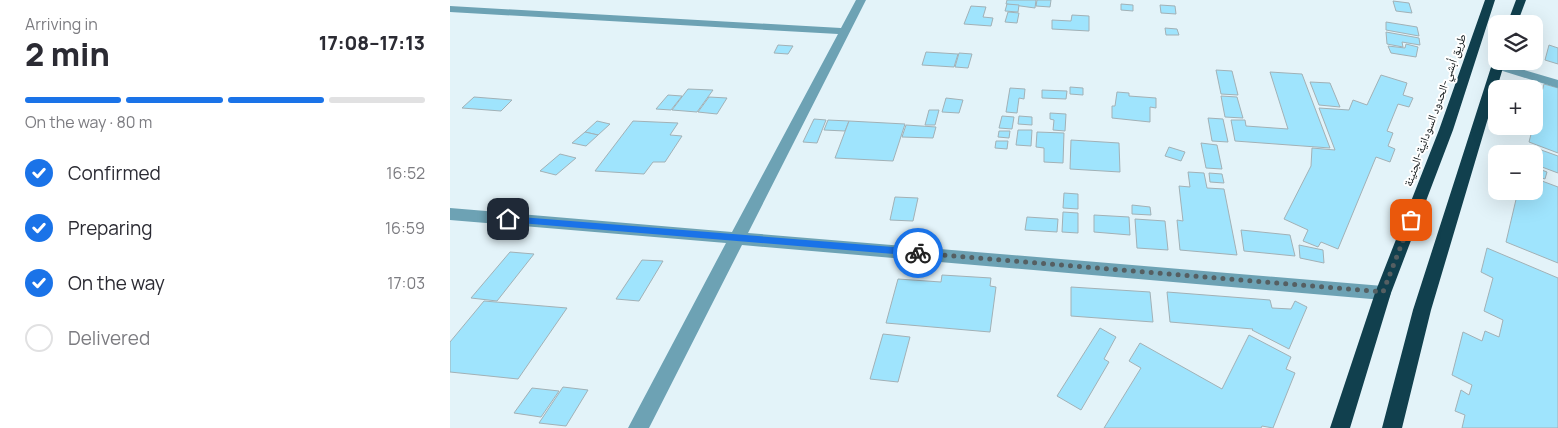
<!DOCTYPE html>
<html lang="en">
<head>
<meta charset="utf-8">
<style>
  :root { --surface:#fff; --page:#f2f2f3; --text:#2b2b33; --muted:#7c7c81; --line:#e1e1e2; --accent:#1a73e8 }
  body { margin:0; font-family:Manrope,"Noto Naskh Arabic",sans-serif; background:var(--page); color:var(--text); height:100vh; display:flex; flex-direction:column; font-size:19px; white-space:nowrap }
  * { box-sizing:border-box; margin:0 }
  p { font-size:16px; color:var(--muted) }
  .icon { flex:none; width:28px; height:28px; fill:none; stroke:currentColor; stroke-width:2; stroke-linecap:round; stroke-linejoin:round }
  .map { position:relative; flex:1; overflow:hidden }
  .side { display:flex; flex-direction:column; background:var(--surface); width:450px }
  .side>* { flex:none }
  .buttons { position:absolute; left:1038px; top:15px; display:grid; gap:10px }
  .buttons a { display:grid; place-items:center; width:55px; height:55px; border-radius:10px; background:var(--surface); box-shadow:0 5px 20px #0002; font-size:25px }
  .pin { position:absolute; display:grid; place-items:center; width:42px; height:42px; color:#fff; margin:-21px; border-radius:10px; box-shadow:0 2px 8px #0006 }
  .courier { position:absolute; display:grid; place-items:center; width:50px; height:50px; margin:-25px; border:4px solid #1a73e8; border-radius:50%; background:#fff; color:#222; box-shadow:0 1px 6px #0007 }
  .headline em { font-style:normal; font-weight:800 }
  .headline div { display:flex; flex-direction:column-reverse }
  .headline { display:flex; align-items:center; justify-content:space-between; height:85px; padding:0 25px }
  h1 { font-size:32px; font-weight:800; line-height:38px }
  .bar { display:grid; grid-template-columns:repeat(4,1fr); gap:8px 5px; align-content:center; height:60px; padding:0 25px }
  .bar i { height:6px; border-radius:4px; background:var(--line) }
  .bar .on { background:var(--accent) }
  .bar p { grid-column:span 4 }
  ol { padding:0 25px; list-style:none }
  li { display:flex; align-items:center; gap:15px; height:55px }
  li p { margin-inline-start:auto }
  li .icon { padding:5px; border-radius:50%; background:var(--accent); color:#fff; stroke-width:4 }
  li:last-child { color:var(--muted) }
  li i { width:28px; height:28px; border:2px solid var(--line); border-radius:50% }
  main { display:flex; flex:1; min-height:0 }
  .map>svg:first-child { display:block }
</style>
</head>
<body>
<main>
<section class="side">
<div class="headline"><div><h1>2 min</h1><p>Arriving in</p></div><em>17:08–17:13</em></div>
<div class="bar"><i class="on"></i><i class="on"></i><i class="on"></i><i></i><p>On the way · 80 m</p></div>
<ol>
<li><svg class="icon" aria-label="check" viewBox="0 0 24 24"><path d="M5 12l5 5 9-10"/></svg>Confirmed<p>16:52</p></li>
<li><svg class="icon" aria-label="check" viewBox="0 0 24 24"><path d="M5 12l5 5 9-10"/></svg>Preparing<p>16:59</p></li>
<li><svg class="icon" aria-label="check" viewBox="0 0 24 24"><path d="M5 12l5 5 9-10"/></svg>On the way<p>17:03</p></li>
<li><i></i>Delivered</li>
</ol>
</section>
<div class="map">
<svg width="1108" height="428" viewBox="0 0 1108 428">
  <rect width="100%" height="100%" fill="#e3f3f9"/>
  <g fill="#9fe4fd" stroke="#a2b1b6">
    <polygon points="557,0 586,0 585,8 556,4"/>
    <polygon points="587,0 601,0 600,7 586,6"/>
    <polygon points="943,1 959,3 962,13 946,11"/>
    <polygon points="557,4 569,5 568,12 555,11"/>
    <polygon points="671,4 683,5 683,11 671,10"/>
    <polygon points="710,5 725,6 726,14 711,13"/>
    <polygon points="521,6 536,7 533,17 543,18 541,26 514,24"/>
    <polygon points="558,12 569,13 567,23 555,22"/>
    <polygon points="622,15 639,16 639,31 602,29 602,20 621,21"/>
    <polygon points="936,22 967,27 969,36 936,30"/>
    <polygon points="715,28 727,29 729,35 716,35"/>
    <polygon points="936,32 969,38 970,45 952,42 953,47 937,44"/>
    <polygon points="956,44 968,47 966,57 941,53 938,46 955,48"/>
    <polygon points="328,45 343,46 338,54 324,53"/>
    <polygon points="1099,45 1108,48 1108,64 1095,60"/>
    <polygon points="476,52 508,54 504,67 472,65"/>
    <polygon points="509,53 522,54 518,68 505,67"/>
    <polygon points="766,70 782,71 788,95 771,94"/>
    <polygon points="820,72 852,74 880,148 785,141 781,120 795,120 796,126 838,129"/>
    <polygon points="931,75 957,83 953,95 963,98 959,107 948,104 937,131 943,133 938,146 945,149 940,162 926,157 888,249 871,242 868,247 853,241 858,230 834,219 861,166 862,148 885,150 869,108 899,110 903,100 917,105"/>
    <polygon points="860,82 880,83 890,107 869,105"/>
    <polygon points="1094,84 1108,88 1108,153 1079,142"/>
    <polygon points="620,87 633,88 633,95 620,94"/>
    <polygon points="560,88 575,89 574,99 569,98 567,113 556,112"/>
    <polygon points="238,89 263,90 247,112 222,110"/>
    <polygon points="592,90 617,91 616,99 592,98"/>
    <polygon points="667,92 679,93 679,96 706,98 706,108 700,107 700,122 662,118 662,106 665,106"/>
    <polygon points="218,95 232,96 221,110 206,109"/>
    <polygon points="771,96 787,97 793,118 775,117"/>
    <polygon points="24,97 62,100 51,111 12,108"/>
    <polygon points="259,97 277,98 267,114 248,112"/>
    <polygon points="496,98 513,100 509,113 492,112"/>
    <polygon points="479,110 489,110 485,125 475,125"/>
    <polygon points="600,113 616,114 615,131 603,130 604,120 600,119"/>
    <polygon points="552,116 564,117 562,129 549,128"/>
    <polygon points="569,116 582,117 582,125 568,124"/>
    <polygon points="758,118 773,119 778,142 762,141"/>
    <polygon points="364,119 376,120 367,143 353,142"/>
    <polygon points="378,120 399,121 395,131 374,130"/>
    <polygon points="147,121 160,124 148,135 135,132"/>
    <polygon points="183,121 228,123 220,135 232,136 215,162 203,162 194,174 145,171"/>
    <polygon points="399,121 455,124 443,161 385,158"/>
    <polygon points="456,125 486,127 483,138 452,137"/>
    <polygon points="568,130 582,130 581,146 566,145"/>
    <polygon points="549,131 560,131 559,138 548,137"/>
    <polygon points="135,132 148,135 136,146 122,143"/>
    <polygon points="587,132 614,133 613,163 594,162 594,148 586,147"/>
    <polygon points="621,140 669,143 670,172 620,169"/>
    <polygon points="546,141 558,141 557,149 545,148"/>
    <polygon points="751,143 767,145 772,169 756,168"/>
    <polygon points="1080,146 1108,156 1108,173 1084,164 1084,154 1078,154"/>
    <polygon points="719,147 735,152 731,161 715,156"/>
    <polygon points="110,154 126,158 106,175 90,171"/>
    <polygon points="1084,167 1097,172 1095,179 1084,175"/>
    <polygon points="738,172 754,173 757,188 774,189 787,255 730,250 727,220 733,221 729,186 740,187"/>
    <polygon points="759,173 772,174 774,183 760,182"/>
    <polygon points="1084,178 1108,187 1108,263 1056,242 1068,191 1084,191"/>
    <polygon points="614,193 628,194 628,209 613,208"/>
    <polygon points="445,197 468,198 463,221 440,220"/>
    <polygon points="682,205 700,207 701,215 682,214"/>
    <polygon points="613,212 628,213 628,233 612,232"/>
    <polygon points="644,215 679,217 680,235 644,232"/>
    <polygon points="577,217 608,219 607,232 575,230"/>
    <polygon points="685,219 715,221 718,250 687,248"/>
    <polygon points="791,230 840,235 845,256 794,251"/>
    <polygon points="849,245 873,250 874,263 850,258"/>
    <polygon points="1037,248 1108,278 1108,428 1012,428 1015,415 1005,411 1011,390 1019,395 1022,385 1002,375 1013,332 1032,341 1035,331 1049,337 1053,320 1034,311 1043,278 1031,272"/>
    <polygon points="60,252 84,254 47,301 21,298"/>
    <polygon points="192,260 213,261 189,301 166,299"/>
    <polygon points="492,275 541,278 540,286 546,287 540,332 436,323 448,279 491,282"/>
    <polygon points="621,287 700,292 703,322 621,316"/>
    <polygon points="717,292 820,300 822,308 841,309 845,301 857,307 839,349 802,330 803,329 720,322"/>
    <polygon points="34,301 117,308 68,379 0,372 0,342"/>
    <polygon points="650,328 666,337 654,359 659,362 631,410 607,396"/>
    <polygon points="433,334 460,337 448,382 420,379"/>
    <polygon points="799,335 841,357 836,369 845,373 823,428 812,426 811,428 654,428 691,368 679,361 690,343 772,389"/>
    <polygon points="113,387 138,390 116,426 89,423"/>
    <polygon points="82,388 109,391 91,417 64,413"/>
  </g>
  <g fill="none" stroke-linecap="round" stroke-linejoin="round">
    <g fill="#6da2b4" fill-rule="evenodd">
      <polygon points="406,0 416,0 298,233 933,286 939,288 941,293 939,298 933,300 292,245 199,428 178,428 276,243 0,220 0,208 282,232 388,34 0,12 0,6 391,28"/>
      <polygon points="1047,62 1108,80 1108,88 1043,68 1041,66"/>
    </g>
    <g fill="#11404e" fill-rule="evenodd">
      <polygon points="1035,0 1045,0 1003,130 941,293 900,428 880,428 925,293 989,130"/>
      <polygon points="1066,0 1076,0 1067,24 1057,24"/>
      <polygon points="1046,58 1046,61 1055,61 981,310 952,428 932,428 963,310 1043,61"/>
    </g>
  </g>
  <polygon fill="#1a73e8" points="58,216 468,249 472,253 468,256 58,222 53,219"/>
  <g fill="none" stroke-linecap="round" stroke-linejoin="round">
    <polyline stroke="#555f62" stroke-width="5" stroke-dasharray="0 9" points="468,253 933,292 961,220"/>
  </g>
  <g text-anchor="middle" stroke-width="4" stroke-linejoin="round" paint-order="stroke">
    <g font-size="12" fill="#090f11" stroke="#fff">
      <text transform="translate(985 110) rotate(-70)" y="4">طريق أبشي-الحدود السودانية-الجنينة</text>
    </g>
  </g>
</svg>
<div class="buttons">
<a><svg class="icon" aria-label="layers" viewBox="0 0 24 24"><path d="M12 4l9 5-9 5-9-5zM3 14l9 5 9-5"/></svg></a>
<a>+</a>
<a>−</a>
</div>
<div class="pin" style="left:961px;top:220px;background:#ea580c"><svg class="icon" aria-label="bag" viewBox="0 0 24 24"><path d="M5 8h14l-1 12H6zM9 8a3 3 0 0 1 6 0"/></svg></div>
<div class="pin" style="left:58px;top:219px;background:#1f2937"><svg class="icon" aria-label="home" viewBox="0 0 24 24"><path d="M3 11l9-7 9 7M6 9v11h12V9"/></svg></div>
<div class="courier" style="left:468px;top:253px"><svg class="icon" aria-label="bike" viewBox="0 0 24 24"><circle cx="6" cy="16" r="4"/><circle cx="18" cy="16" r="4"/><path d="M6 16l4-8h5l3 8M10 8l3 8H6M13 5h3"/></svg></div>
</div>
</main>
</body>
</html>
